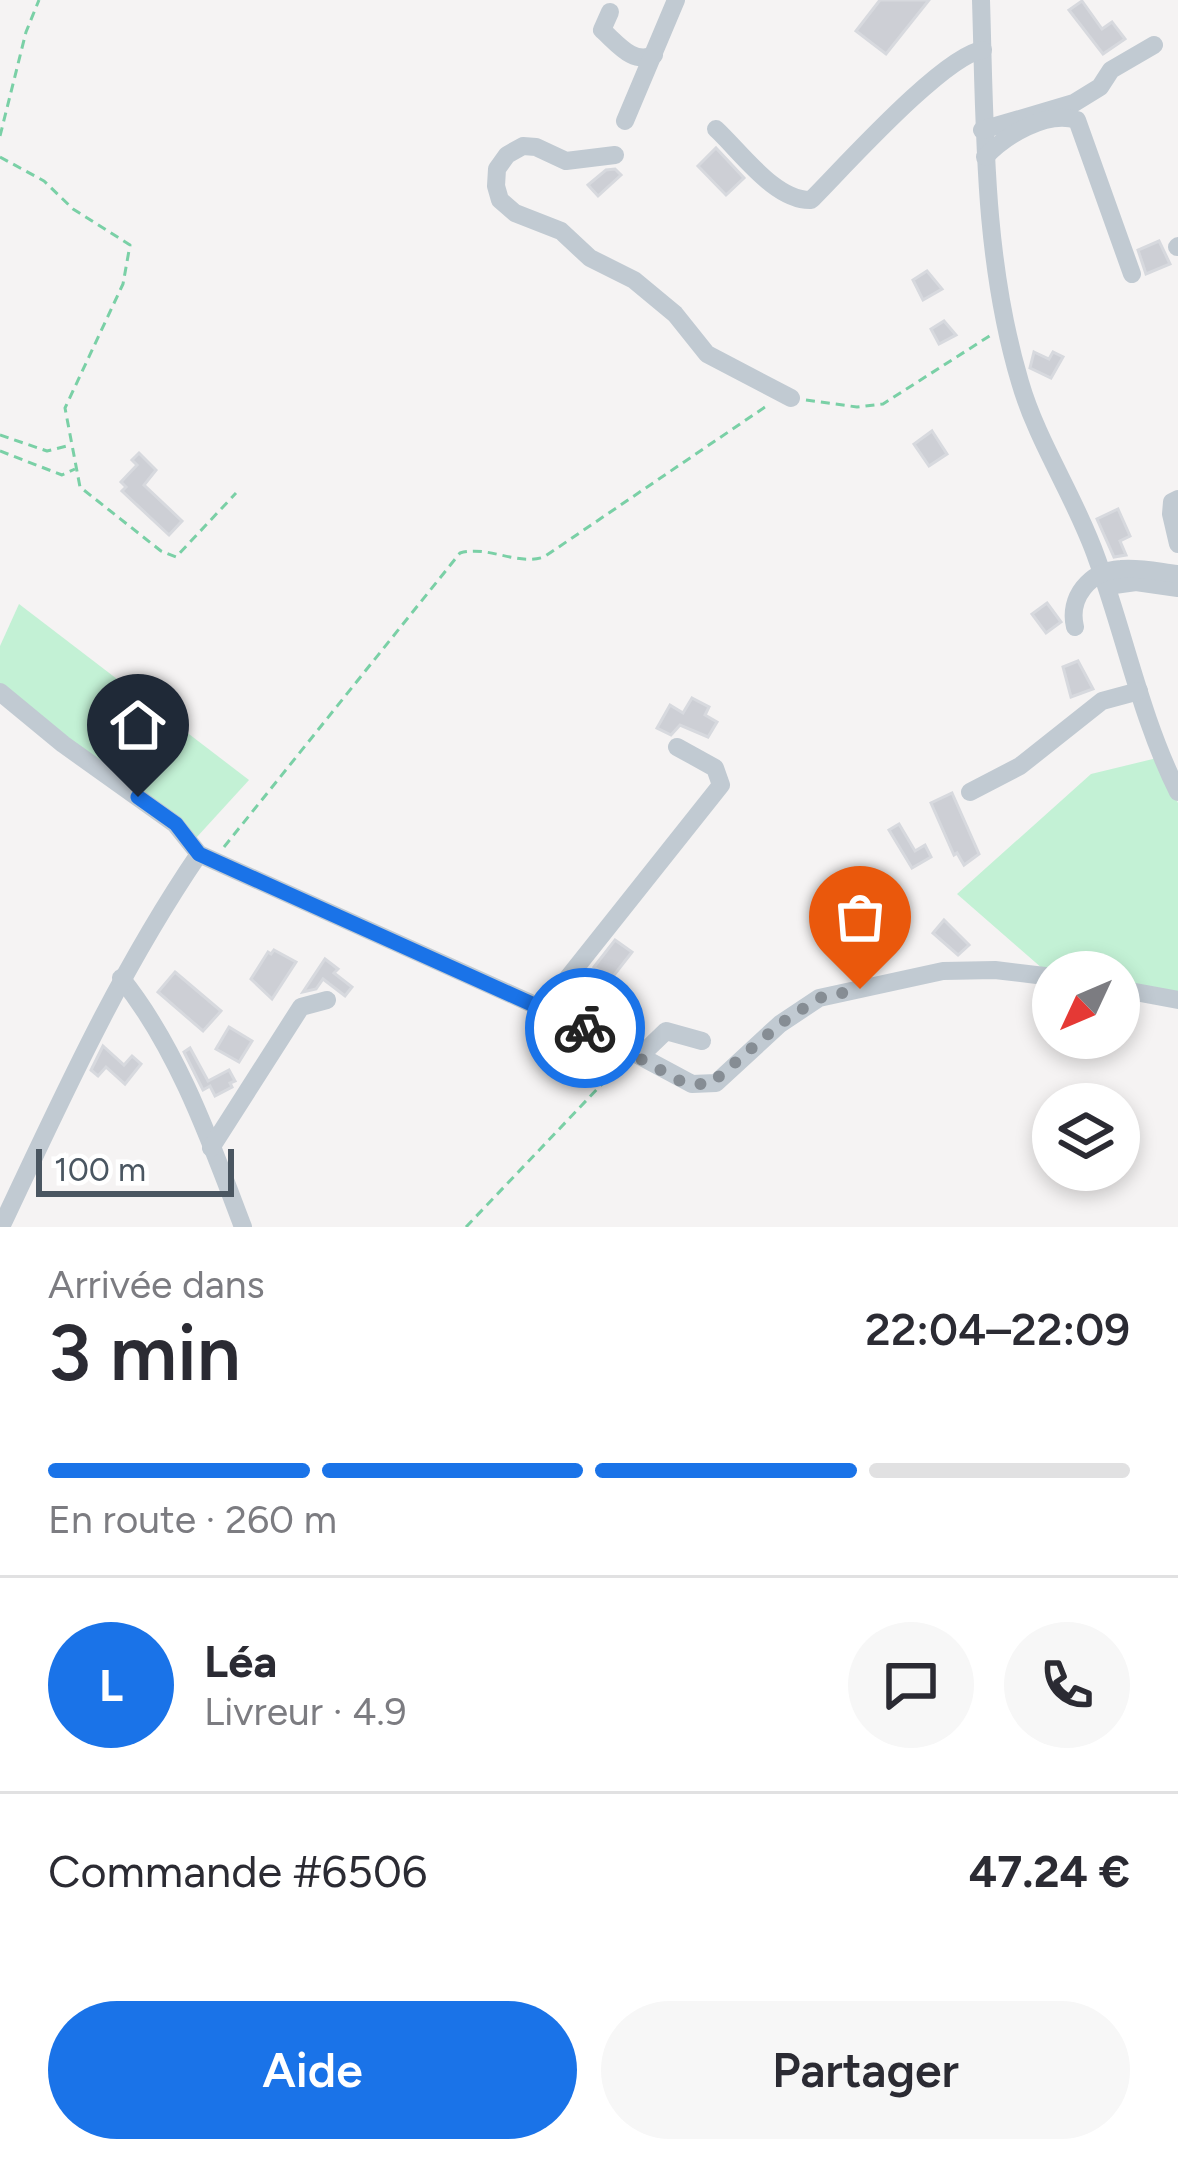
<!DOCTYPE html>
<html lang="fr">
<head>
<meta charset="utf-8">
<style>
  :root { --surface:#fff; --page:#f7f7f7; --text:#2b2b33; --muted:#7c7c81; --line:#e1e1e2; --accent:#1a73e8 }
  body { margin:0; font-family:Figtree,sans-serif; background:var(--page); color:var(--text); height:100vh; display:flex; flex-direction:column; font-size:45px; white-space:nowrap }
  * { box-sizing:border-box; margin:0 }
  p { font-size:39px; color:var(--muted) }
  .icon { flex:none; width:66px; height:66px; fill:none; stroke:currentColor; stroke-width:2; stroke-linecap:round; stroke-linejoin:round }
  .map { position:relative; height:1227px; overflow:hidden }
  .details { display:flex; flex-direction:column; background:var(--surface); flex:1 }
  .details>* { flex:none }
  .needle { width:78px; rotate:226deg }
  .buttons { position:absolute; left:1032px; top:951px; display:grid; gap:24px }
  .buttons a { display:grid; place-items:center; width:108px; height:108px; border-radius:50%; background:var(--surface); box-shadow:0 6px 18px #0003; font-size:60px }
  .scale { position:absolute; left:36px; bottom:30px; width:198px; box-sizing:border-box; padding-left:12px; border:6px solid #4a5661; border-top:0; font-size:33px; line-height:42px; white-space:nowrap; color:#4a5661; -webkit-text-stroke:9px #fff; paint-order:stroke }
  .pin { position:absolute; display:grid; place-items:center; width:102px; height:102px; color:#fff; margin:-123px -51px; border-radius:50% 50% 50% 0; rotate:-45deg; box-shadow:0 0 12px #0007 }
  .pin .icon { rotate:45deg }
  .courier { position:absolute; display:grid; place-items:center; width:120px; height:120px; margin:-60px; border:9px solid #1a73e8; border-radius:50%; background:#fff; color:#222; box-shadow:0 3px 15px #0007 }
  .headline em { font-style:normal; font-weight:600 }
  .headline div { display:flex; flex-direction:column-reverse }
  .headline { display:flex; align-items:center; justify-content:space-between; height:204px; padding:0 48px }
  h1 { font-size:78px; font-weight:600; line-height:90px }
  .bar { display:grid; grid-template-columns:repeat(4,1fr); gap:18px 12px; align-content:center; height:144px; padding:0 48px }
  .bar i { height:15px; border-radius:9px; background:var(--line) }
  .bar .current { background:var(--accent) }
  .bar p { grid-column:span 4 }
  .line { display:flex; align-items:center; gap:30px; padding:0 48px; border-top:3px solid var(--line) }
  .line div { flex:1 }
  .round { display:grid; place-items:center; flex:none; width:126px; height:126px; border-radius:63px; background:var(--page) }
  .cta { display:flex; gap:24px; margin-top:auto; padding:24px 48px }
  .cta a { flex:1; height:138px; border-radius:72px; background:var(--accent); color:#fff; font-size:48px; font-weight:600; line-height:138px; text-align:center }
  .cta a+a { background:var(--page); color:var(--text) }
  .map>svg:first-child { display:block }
</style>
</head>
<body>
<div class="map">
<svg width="1178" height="1227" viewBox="0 0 1178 1227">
  <rect width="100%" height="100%" fill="#f5f3f3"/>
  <g fill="#c3f1d5">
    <polygon points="19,604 249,780 196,838 0,686 0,646"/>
    <polygon points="1157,758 1178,803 1178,995 1119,984 1119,972 1043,969 957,894 1091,774"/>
  </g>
  <g fill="#cdcfd5" stroke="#d7d9de" stroke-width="3">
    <polygon points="880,0 929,0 886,54 856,31"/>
    <polygon points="1082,1 1102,29 1112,22 1125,39 1103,54 1069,10"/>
    <polygon points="716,148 744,178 726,195 698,166"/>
    <polygon points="615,169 621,175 598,196 588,185 606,170"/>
    <polygon points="1159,241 1170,264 1146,274 1138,250"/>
    <polygon points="927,271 942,289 923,300 913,280"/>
    <polygon points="944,321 956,335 939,344 931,329"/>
    <polygon points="1034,352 1049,359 1053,352 1063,357 1051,378 1030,368"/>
    <polygon points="932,431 947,454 929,466 914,444"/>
    <polygon points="139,453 156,470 144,485 182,521 169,535 122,491 126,487 121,482 137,465 132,460"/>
    <polygon points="1118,509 1130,536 1120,541 1126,555 1114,557 1097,519"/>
    <polygon points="1047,603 1061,622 1046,633 1032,614"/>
    <polygon points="1078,661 1093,689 1071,697 1063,667"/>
    <polygon points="692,698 709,707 705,715 717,722 708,737 680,725 671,735 657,728 670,705 683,713"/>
    <polygon points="952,793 979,854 964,865 957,853 954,855 931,803"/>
    <polygon points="899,824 915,851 925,845 931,857 912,868 889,830"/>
    <polygon points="944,920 969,945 958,955 933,933"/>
    <polygon points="615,940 632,952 611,979 594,967"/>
    <polygon points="274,950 296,962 272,999 251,979 268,952 271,954"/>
    <polygon points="325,959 338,969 334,973 352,987 345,996 323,979 316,989 303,992"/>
    <polygon points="175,972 221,1011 203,1031 158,992"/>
    <polygon points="229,1027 252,1041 239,1062 216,1049"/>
    <polygon points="103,1046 124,1065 132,1056 141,1064 125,1084 106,1067 98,1076 91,1070"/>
    <polygon points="190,1048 208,1081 229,1070 235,1081 230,1083 232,1087 215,1096 210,1086 203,1090 184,1052"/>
  </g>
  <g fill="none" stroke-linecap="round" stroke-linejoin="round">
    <g stroke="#7ad0a6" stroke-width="3" stroke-dasharray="9 6" stroke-linecap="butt">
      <polyline points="0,136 26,32 39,0"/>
      <polyline points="0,157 44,181 73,209 130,245 123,284 65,408 80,487 161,551 176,557 236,493"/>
      <polyline points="806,400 857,407 883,404 991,335"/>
      <polyline points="0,435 47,451 67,446"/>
      <polyline points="0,451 62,475 75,469"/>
      <path d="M224,847L460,553C489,545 516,566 544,557L768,405"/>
      <polyline points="466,1227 621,1064"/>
    </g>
    <g stroke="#c1cad2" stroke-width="18">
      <path d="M981,0C985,128 983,258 1020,382C1038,444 1076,498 1097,559C1125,636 1141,718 1178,792"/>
      <path d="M610,12L602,30C618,44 633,65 654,55"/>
      <polyline points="625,121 676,0"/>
      <path d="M716,129C741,152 775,201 811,200C843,168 945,54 983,50"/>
      <polyline points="982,130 1074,103 1100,87 1111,70 1154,45"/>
      <polyline points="615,155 566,161 536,147 523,146 507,155 497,169 496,186 500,200 515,213 561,231 590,258 634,280 675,314 707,354 791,398"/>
      <path d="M985,157C1005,136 1046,110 1077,120L1132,274"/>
      <polyline points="1177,247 1178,246"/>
      <polyline points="1178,499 1172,502 1171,514 1178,544"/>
      <polyline points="1107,586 1136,582 1178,588"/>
      <path d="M1075,627C1068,598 1089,571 1121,569C1139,567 1160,572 1178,574"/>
      <polyline points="0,692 63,744 175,824 199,854 597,1033 692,1084 716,1083 780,1024 819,998 943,971 995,970 1053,977"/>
      <polyline points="970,792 1020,766 1102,701 1139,691"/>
      <path d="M121,978C178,1049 211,1143 243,1227"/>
      <polyline points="1119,989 1178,1000"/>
      <polyline points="543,1009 721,785 715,768 677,747"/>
      <polyline points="640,1056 666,1031 702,1041"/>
      <polyline points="211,1148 301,1007 327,1000"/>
      <path d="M1,1227C62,1098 118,973 199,854"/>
    </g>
  </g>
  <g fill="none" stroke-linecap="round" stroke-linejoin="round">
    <polyline stroke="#868d94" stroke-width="12" stroke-dasharray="0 21.6" points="585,1028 682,1082 709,1085 780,1024 819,998 860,989"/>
    <polyline stroke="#1a73e8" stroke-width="15" points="138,797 176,824 199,854 585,1028"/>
  </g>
</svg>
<div class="buttons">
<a><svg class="needle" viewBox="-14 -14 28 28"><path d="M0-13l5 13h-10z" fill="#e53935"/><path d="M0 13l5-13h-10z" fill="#7c7c81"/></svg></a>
<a><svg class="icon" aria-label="layers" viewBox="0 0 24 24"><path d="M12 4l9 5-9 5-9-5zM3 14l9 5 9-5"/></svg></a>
</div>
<div class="scale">100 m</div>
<div class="pin" style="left:860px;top:989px;background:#ea580c"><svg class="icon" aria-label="bag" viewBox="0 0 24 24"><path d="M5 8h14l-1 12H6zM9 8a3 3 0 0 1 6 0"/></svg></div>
<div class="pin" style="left:138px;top:797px;background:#1f2937"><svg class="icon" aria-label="home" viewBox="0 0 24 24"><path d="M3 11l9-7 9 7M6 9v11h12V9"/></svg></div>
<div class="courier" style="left:585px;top:1028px"><svg class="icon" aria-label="bike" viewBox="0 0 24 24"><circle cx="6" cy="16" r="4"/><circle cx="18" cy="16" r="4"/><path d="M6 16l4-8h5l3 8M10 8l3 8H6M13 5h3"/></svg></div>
</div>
<section class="details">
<div class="headline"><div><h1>3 min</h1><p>Arrivée dans</p></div><em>22:04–22:09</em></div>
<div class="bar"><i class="current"></i><i class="current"></i><i class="current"></i><i></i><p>En route · 260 m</p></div>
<div class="line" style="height:216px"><b class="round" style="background:var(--accent);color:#fff">L</b><div><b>Léa</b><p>Livreur · 4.9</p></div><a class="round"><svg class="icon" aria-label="chat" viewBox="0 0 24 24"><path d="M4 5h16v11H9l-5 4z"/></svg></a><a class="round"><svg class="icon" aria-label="phone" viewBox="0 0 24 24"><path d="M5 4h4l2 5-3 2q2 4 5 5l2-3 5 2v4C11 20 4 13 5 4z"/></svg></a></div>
<div class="line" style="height:156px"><div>Commande #6506</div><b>47.24 €</b></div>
<div class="cta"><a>Aide</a><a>Partager</a></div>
</section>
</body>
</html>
